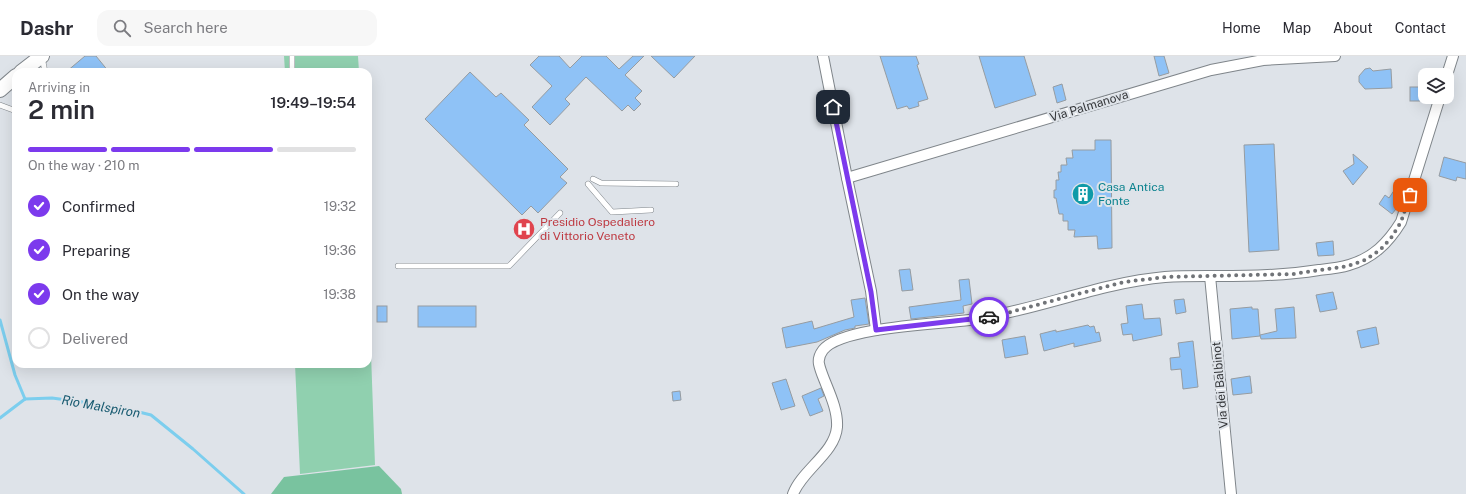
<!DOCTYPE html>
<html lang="en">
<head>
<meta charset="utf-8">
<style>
  :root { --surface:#fff; --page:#f7f7f7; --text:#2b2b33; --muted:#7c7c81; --line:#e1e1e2; --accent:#7c3aed }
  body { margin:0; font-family:"Public Sans",sans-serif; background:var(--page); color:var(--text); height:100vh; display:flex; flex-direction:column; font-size:15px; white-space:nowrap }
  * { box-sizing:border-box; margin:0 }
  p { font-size:13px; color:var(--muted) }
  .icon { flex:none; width:22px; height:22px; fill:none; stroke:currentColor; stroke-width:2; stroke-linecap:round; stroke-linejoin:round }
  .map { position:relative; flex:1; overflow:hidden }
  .panel { position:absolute; left:12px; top:12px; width:360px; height:300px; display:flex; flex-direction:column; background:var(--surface); border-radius:12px; box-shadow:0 4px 16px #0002 }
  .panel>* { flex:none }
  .fabs { position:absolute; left:1418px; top:12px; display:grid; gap:8px }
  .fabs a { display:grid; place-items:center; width:36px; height:36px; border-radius:8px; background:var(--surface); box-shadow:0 4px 16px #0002; font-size:20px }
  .pin { position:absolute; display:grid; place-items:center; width:34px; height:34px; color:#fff; margin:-17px; border-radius:8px; box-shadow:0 2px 6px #0006 }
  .courier { position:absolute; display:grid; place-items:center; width:40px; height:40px; margin:-20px; border:3px solid #7c3aed; border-radius:50%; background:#fff; color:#222; box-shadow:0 1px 5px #0007 }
  .overview em { font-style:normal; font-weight:600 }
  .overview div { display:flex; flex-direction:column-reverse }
  .overview { display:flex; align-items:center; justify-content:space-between; height:68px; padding:0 16px }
  h1 { font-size:26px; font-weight:600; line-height:30px }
  .bar { display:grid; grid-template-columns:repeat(4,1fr); gap:6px 4px; align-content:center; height:48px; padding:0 16px }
  .bar i { height:5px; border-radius:3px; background:var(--line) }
  .bar .on { background:var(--accent) }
  .bar p { grid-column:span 4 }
  ol { padding:0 16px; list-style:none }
  li { display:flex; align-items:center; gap:12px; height:44px }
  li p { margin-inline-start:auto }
  li .icon { padding:4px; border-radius:50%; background:var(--accent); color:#fff; stroke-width:4 }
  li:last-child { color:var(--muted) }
  li i { width:22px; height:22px; border:2px solid var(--line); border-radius:50% }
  header { display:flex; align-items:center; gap:24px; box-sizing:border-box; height:56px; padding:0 20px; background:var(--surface); border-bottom:1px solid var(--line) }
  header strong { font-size:19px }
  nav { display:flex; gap:22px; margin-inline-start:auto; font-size:14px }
  .search { width:280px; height:36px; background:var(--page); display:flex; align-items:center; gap:10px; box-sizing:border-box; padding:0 14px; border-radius:12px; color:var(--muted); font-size:15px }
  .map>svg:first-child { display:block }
</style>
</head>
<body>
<header>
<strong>Dashr</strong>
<div class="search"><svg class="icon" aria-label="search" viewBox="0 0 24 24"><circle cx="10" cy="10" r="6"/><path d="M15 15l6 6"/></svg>Search here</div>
<nav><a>Home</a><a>Map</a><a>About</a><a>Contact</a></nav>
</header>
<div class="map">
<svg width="1466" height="438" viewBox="0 0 1466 438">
  <rect width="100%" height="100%" fill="#dee3e9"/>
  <g fill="#90d0af">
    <polygon points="284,0 358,0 359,16 285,16"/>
    <polygon points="368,214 375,409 300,418 295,308 368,308"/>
  </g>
  <polygon fill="#79c39f" points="379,410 401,433 402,438 271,438 284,421"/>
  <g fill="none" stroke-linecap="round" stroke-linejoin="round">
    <g stroke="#7cceee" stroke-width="3">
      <polyline points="0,264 15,319 25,343"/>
      <polyline points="25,343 52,342 119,351 151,359 193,393 244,438"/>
      <polyline points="0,362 25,343"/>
    </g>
  </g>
  <g fill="#8fc2f6" stroke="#969ca1">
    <polygon points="85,0 96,0 109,16 66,16"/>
    <polygon points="539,0 559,0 570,12 582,0 606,0 619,13 633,0 644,0 625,19 642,35 635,42 641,48 634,55 628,49 622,55 586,21 565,43 570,48 550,69 532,51 552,30 530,9"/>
    <polygon points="651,0 695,0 674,22"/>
    <polygon points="880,0 916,0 919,8 917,9 928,43 918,46 919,50 909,53 907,50 897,53"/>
    <polygon points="979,0 1024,0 1036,39 995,52"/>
    <polygon points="1154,0 1164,0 1169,17 1159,20"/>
    <polygon points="1370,12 1373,15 1391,13 1392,32 1365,33 1359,26 1359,20 1365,13"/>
    <polygon points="470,16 496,41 501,37 529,64 524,69 568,113 560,121 567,127 538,157 531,150 522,159 425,63"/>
    <polygon points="1062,28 1066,44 1057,47 1053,31"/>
    <rect x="1410" y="31" width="15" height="14"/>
    <polygon points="1095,84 1111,84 1112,192 1098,193 1097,180 1074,181 1075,174 1068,174 1068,165 1063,165 1063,158 1059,158 1056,142 1054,142 1054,134 1056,134 1056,124 1059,124 1058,116 1061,116 1061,109 1067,109 1066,102 1073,102 1072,94 1095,94"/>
    <polygon points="1274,88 1279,194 1249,196 1244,89"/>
    <polygon points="1353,98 1368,111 1353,129 1343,115 1354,108"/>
    <polygon points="1444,101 1466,107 1466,123 1457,121 1456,125 1439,120"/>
    <polygon points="1401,124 1406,128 1400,148 1392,158 1379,148 1385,139 1389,142"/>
    <polygon points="1333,185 1334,199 1318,200 1316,187"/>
    <polygon points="910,213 913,234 902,235 899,214"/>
    <polygon points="969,223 972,248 963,250 964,257 911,263 909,251 961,244 959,224"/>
    <polygon points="1333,236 1337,253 1320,256 1316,239"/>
    <polygon points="865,242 869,268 855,270 855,272 845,274 817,286 786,292 782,272 812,265 814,273 854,261 851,244"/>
    <polygon points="1184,243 1186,256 1176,258 1174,244"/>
    <polygon points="1142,248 1144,263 1160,262 1162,279 1133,285 1132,278 1123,279 1121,268 1128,267 1126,250"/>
    <rect x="377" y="250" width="10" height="16"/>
    <rect x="418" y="250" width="58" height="21"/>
    <polygon points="1252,251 1252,253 1258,253 1260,280 1232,283 1230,253"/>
    <polygon points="1294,251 1296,282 1261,283 1260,279 1277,275 1275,253"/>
    <polygon points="1088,269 1090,271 1094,270 1096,277 1099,276 1101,285 1074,291 1074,287 1044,295 1040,278 1056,274 1056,276"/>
    <polygon points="1376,271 1379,288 1361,292 1357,275"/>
    <polygon points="1025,280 1028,298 1005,302 1002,284"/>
    <polygon points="1193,285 1198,331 1183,333 1181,313 1171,314 1170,302 1180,301 1178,287"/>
    <polygon points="1250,320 1252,337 1233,339 1231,323"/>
    <polygon points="786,323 795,350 781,354 772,327"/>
    <polygon points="821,332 824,340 818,343 823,355 810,360 802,340"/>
    <polygon points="680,335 681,344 673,345 672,336"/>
  </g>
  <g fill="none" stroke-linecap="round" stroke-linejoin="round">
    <g stroke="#7f858a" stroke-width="6">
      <g id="lane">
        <polyline points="292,0 292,16"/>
        <polyline points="42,1 45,16"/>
        <polyline points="0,49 16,55"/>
        <polyline points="593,123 601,127 676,128"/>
        <polyline points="588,128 612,156 651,154"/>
        <polyline points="398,210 509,210 560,157"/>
      </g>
    </g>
    <g stroke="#7f858a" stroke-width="12">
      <g id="street">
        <polyline points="823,0 847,122 871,235 876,274"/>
        <polyline points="1447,19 1453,0"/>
        <polyline points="847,122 1211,14 1263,4 1335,0"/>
        <polyline points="1210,220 1231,438"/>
        <path d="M793,438C802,414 835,397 837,371C838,355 830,338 824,323C822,318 820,313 819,308C818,303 820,298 823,294C841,271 938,268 969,264C1035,255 1098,227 1165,221C1179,220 1193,220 1207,220C1244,220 1282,220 1319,214C1329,213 1340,212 1349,209C1373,202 1388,187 1401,166L1440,41"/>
      </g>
    </g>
    <g stroke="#7f858a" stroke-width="16">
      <g id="secondary">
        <polyline points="21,16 42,0"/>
        <polyline points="0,34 16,20"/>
      </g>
    </g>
    <use href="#lane" stroke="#fff" stroke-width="5"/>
    <use href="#street" stroke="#fff" stroke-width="10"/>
    <use href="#secondary" stroke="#fff" stroke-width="14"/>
  </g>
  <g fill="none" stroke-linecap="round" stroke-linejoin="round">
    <polyline stroke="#717478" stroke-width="4" stroke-dasharray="0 7.2" points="989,261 1011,256 1070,240 1124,226 1166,221 1293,218 1348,210 1365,204 1380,194 1391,182 1401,166 1410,139"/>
    <polyline stroke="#7c3aed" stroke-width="5" points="833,51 871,236 876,274 989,261"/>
  </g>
  <defs>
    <g id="building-disc" transform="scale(1.15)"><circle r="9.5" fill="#0f9aa8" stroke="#dee3e9"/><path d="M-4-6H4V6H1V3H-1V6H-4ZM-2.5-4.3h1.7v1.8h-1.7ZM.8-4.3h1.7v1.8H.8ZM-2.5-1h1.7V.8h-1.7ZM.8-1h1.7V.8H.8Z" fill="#fff"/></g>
    <g id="hospital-disc" transform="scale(1.15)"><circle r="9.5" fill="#e0444e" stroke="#dee3e9"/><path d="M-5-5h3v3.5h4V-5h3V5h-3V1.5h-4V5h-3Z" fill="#fff"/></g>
  </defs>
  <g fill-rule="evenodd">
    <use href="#building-disc" x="1083" y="138"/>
    <use href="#hospital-disc" x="524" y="173"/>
  </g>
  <g text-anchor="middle" stroke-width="4" stroke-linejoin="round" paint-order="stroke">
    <g font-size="12" fill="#36383b" stroke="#dee3e9">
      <text transform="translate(1089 50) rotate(-17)" y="4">Via Palmanova</text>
      <text transform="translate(1220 329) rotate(-95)" y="4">Via dei Balbinot</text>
    </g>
    <g font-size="12" fill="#0d838f" stroke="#dee3e9" text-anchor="start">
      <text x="1098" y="135">Casa Antica<tspan x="1098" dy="14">Fonte</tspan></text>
    </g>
    <g font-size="12" fill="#be3a42" stroke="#dee3e9" text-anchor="start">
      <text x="540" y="170">Presidio Ospedaliero<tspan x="540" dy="14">di Vittorio Veneto</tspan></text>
    </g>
    <g font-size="13" font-style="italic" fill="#16596f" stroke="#dee3e9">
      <text transform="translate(101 350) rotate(10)" y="5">Rio Malspiron</text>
    </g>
  </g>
</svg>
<div class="fabs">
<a><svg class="icon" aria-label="layers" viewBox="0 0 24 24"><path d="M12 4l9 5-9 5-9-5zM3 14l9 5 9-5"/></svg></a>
</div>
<div class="pin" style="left:1410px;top:139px;background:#ea580c"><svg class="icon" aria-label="bag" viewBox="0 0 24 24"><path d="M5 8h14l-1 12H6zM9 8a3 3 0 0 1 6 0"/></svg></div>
<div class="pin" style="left:833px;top:51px;background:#1f2937"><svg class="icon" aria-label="home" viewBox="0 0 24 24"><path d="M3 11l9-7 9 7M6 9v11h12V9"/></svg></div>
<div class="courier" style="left:989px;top:261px"><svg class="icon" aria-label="car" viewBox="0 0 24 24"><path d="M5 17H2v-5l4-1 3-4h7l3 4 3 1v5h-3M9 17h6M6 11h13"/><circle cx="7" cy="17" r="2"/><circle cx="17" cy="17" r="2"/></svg></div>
<section class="panel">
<div class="overview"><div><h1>2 min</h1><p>Arriving in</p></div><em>19:49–19:54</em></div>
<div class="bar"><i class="on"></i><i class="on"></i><i class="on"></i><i></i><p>On the way · 210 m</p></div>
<ol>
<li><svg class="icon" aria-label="check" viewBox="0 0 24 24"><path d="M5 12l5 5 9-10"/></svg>Confirmed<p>19:32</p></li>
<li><svg class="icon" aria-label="check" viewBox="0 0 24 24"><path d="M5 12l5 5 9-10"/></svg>Preparing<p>19:36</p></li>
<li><svg class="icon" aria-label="check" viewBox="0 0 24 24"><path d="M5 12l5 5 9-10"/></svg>On the way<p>19:38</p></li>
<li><i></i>Delivered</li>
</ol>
</section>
</div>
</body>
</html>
